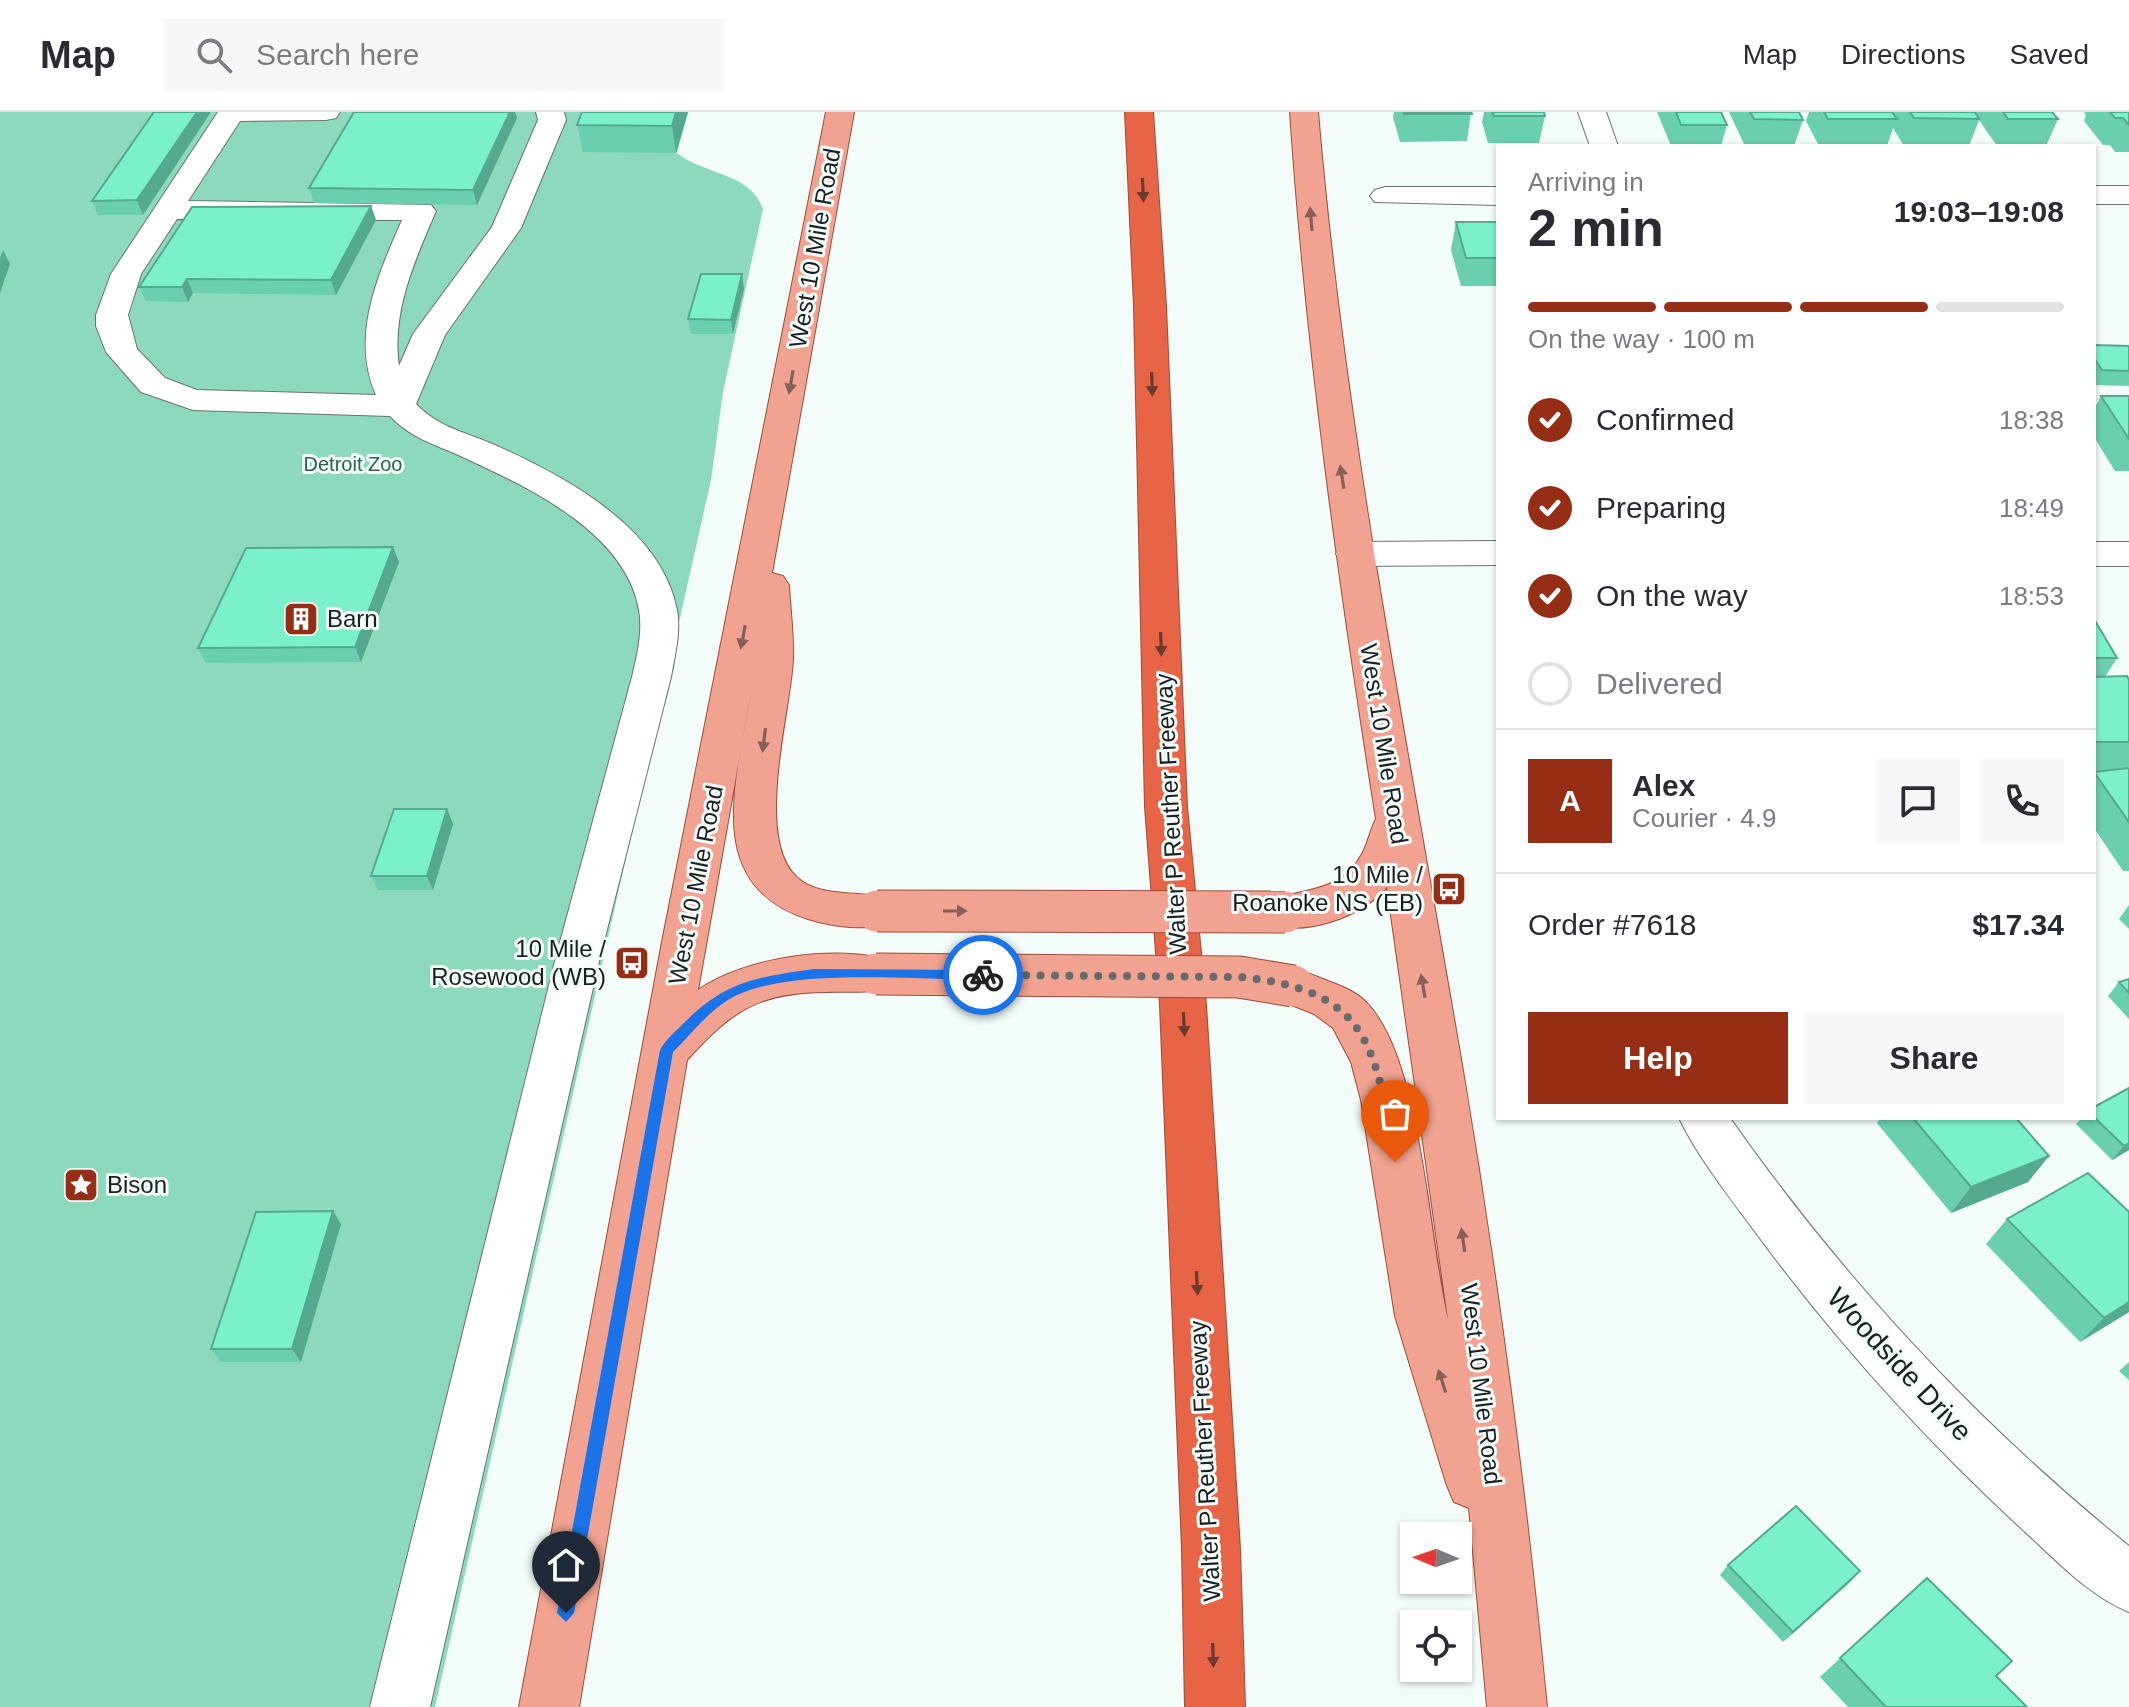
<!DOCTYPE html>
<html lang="en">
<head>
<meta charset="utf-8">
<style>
  :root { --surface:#fff; --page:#f7f7f7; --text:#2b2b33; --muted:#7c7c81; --line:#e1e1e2; --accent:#962e16 }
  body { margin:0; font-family:Arial,sans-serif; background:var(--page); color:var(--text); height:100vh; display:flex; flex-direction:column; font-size:30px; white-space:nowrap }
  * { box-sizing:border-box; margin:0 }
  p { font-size:26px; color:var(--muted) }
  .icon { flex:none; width:44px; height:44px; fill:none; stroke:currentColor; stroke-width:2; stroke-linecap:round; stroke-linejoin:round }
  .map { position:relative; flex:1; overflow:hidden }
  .sheet { position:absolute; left:1496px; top:32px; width:600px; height:976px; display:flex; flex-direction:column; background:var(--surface); border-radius:0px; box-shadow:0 2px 6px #0004 }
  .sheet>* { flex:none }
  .needle { width:52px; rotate:272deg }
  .buttons { position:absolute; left:1400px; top:1410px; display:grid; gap:16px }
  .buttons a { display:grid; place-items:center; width:72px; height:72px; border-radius:0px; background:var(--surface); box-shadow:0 2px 6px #0004; font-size:40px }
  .pin { position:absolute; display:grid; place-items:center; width:68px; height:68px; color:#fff; margin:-82px -34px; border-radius:50% 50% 50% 0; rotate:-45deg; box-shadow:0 0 8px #0007 }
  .pin .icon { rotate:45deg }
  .courier { position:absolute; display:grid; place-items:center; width:80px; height:80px; margin:-40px; border:6px solid #1a73e8; border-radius:50%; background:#fff; color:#222; box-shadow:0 2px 10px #0007 }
  .head em { font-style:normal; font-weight:700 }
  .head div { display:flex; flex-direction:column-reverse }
  .head { display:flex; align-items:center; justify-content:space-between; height:136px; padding:0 32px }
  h1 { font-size:52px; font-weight:700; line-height:60px }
  .bar { display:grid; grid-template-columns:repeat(4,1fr); gap:12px 8px; align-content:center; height:96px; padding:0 32px }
  .bar i { height:10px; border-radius:6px; background:var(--line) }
  .bar .on { background:var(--accent) }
  .bar p { grid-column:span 4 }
  .line { display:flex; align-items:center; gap:20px; padding:0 32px; border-top:2px solid var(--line) }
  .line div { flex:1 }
  .round { display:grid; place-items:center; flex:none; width:84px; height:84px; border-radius:0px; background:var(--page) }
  ol { padding:0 32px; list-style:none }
  li { display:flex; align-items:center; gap:24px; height:88px }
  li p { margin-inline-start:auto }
  li .icon { padding:8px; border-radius:50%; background:var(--accent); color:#fff; stroke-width:4 }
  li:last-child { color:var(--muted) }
  li i { width:44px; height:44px; border:4px solid var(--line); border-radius:50% }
  .primary-button { display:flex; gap:16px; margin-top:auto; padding:16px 32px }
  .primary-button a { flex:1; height:92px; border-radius:0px; background:var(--accent); color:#fff; font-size:32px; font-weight:700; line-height:92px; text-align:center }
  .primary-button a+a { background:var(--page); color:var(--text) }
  header { display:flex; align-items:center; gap:48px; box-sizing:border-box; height:112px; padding:0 40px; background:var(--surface); border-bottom:2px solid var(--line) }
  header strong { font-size:38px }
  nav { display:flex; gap:44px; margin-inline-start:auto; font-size:28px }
  .search { width:560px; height:72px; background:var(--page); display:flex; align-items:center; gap:20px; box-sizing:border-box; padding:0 28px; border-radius:0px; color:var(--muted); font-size:30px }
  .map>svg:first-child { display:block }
</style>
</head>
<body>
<header>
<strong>Map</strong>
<div class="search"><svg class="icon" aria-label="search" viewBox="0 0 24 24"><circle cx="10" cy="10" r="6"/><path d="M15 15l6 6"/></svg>Search here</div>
<nav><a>Map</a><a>Directions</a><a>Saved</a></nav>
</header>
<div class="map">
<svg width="2129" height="1595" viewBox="0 0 2129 1595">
  <rect width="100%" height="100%" fill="#f2fcf8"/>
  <path fill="#8cd9be" d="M0,0H688L677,41C704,63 750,60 763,97L723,280L711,368L435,1595H0Z"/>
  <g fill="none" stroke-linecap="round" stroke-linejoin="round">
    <g stroke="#6a736f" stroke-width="2">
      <g id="minor">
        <path d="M218,0H340L336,6L326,8L240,9L188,89L431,93L436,99C415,148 391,200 399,254L413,222L492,115L538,8L536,0H564L566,8L521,116L445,223L416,292C438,315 462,319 490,331C561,362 661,414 677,498C681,519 675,543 671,565L600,845L430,1595H370L556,845L632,565C637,543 643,520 639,498C626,422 532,377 469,348C439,333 414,329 390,304L193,298L141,280L106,240L96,214V203L111,162ZM177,107L402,108C378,163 350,224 376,283L197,278L165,266L137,237L128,203L141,162Z"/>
        <polygon points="1578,0 1606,0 1618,34 1590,34"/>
        <rect x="2094" y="74" width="35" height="18"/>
        <polygon points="1385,75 1498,75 1498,93 1375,90 1370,84 1375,78"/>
        <polygon points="1498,429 1498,453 1354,454 1341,450 1336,442 1341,434 1354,430"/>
        <rect x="2094" y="430" width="35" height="24"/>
        <path d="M1679,1006H1730C1843,1167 1976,1310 2129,1434V1500C2089,1484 2056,1448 2024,1419C1924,1327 1833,1226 1753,1117C1727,1082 1698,1045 1679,1006Z"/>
      </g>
    </g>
    <g stroke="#a04c38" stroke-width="2">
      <g id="major">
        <path d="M826,0H854L772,461L783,464L789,473C790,497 794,522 793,547C791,600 750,737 803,770C829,786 864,778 893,787L899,799L893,811C866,819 834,815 808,807C700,773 738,665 751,580L698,878C745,845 838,832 892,849L899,862L892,875C870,882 848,879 825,880C756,881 732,899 687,948L579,1595H519L662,830Z"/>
        <path d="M1290,0H1318C1345,321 1408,635 1462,953C1498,1166 1526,1380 1547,1595H1487L1469,1396L1454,1390L1446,1371L1395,1204L1361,988L1351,950L1333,916L1314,902L1277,887L1270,874L1277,861C1295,855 1305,860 1323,867C1338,873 1354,878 1366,890C1422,947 1428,1126 1448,1207L1387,775C1361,805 1307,824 1269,812L1263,800L1269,788C1304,777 1342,780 1362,742C1368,731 1370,718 1376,707C1339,472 1306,238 1290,0Z"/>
      </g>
    </g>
    <g stroke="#a04c38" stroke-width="2">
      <polygon id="highway" points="1125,0 1153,0 1166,194 1187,695 1206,893 1240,1437 1245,1595 1185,1595 1182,1437 1160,893 1145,695 1134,194"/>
    </g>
    <use href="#minor" fill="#fff" fill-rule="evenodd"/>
    <use href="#major" fill="#f1a290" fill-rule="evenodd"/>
    <use href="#highway" fill="#e86446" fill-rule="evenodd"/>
    <g stroke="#a04c38" stroke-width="43" stroke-linecap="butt">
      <g id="major-bridge">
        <polyline points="877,799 1285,800"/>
        <polyline points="876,862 1239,865 1293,874"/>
      </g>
    </g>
    <use href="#major-bridge" stroke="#f1a290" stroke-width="41"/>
  </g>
  <g fill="#69cfaf">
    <polygon points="154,0 143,103 98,103 92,89"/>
    <polygon points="688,0 676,41 583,40 577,13"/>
    <polygon points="1394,0 1471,0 1467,29 1400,30 1393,5"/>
    <polygon points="1484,0 1544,0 1545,4 1539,31 1488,31 1482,10"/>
    <polygon points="1657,0 1721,0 1727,13 1721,34 1671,34"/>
    <polygon points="1729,0 1799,0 1803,8 1794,34 1745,34"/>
    <polygon points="1809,0 2052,0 2058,7 2046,34 1997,34 1979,8 1969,34 1904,34 1893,16 1887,34 1819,34 1806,9"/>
    <polygon points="2084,0 2129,0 2129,40 2115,40 2110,33 2103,33 2084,9 2086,3"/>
    <polygon points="517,6 477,93 314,91 309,76"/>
    <polygon points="371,94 376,108 336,183 193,181 188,190 146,189 139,175"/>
    <polygon points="1456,110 1498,110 1498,174 1461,174 1451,138"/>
    <polygon points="742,162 744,177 733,222 691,222 688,207"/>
    <polygon points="2094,233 2129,234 2129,274 2094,273"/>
    <polygon points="2101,284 2129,284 2129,359 2115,359 2094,325 2094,297"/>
    <polygon points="399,450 361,550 206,551 198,536"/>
    <polygon points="2094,507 2117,546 2105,565 2129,568 2129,654 2128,656 2129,656 2129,759 2123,759 2094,716"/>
    <polygon points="447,697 453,712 433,778 378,778 371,764"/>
    <polygon points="2129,793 2129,817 2119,807"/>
    <polygon points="2129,867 2129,907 2108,884 2119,870"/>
    <polygon points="2094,995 2129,1038 2112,1048 2076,1012 2082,1006 2094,1006"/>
    <polygon points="1880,1006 2016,1006 2049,1044 2028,1070 1951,1101 1877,1011"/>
    <polygon points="333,1099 341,1112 301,1250 221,1250 211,1237"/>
    <polygon points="2007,1107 2129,1200 2080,1230 1986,1132"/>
    <polygon points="2129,1250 2129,1268 2119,1259"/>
    <polygon points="1728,1453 1850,1470 1783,1530 1720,1463"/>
    <polygon points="1927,1466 1996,1564 2027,1595 1848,1595 1820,1565"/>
  </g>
  <g fill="#55a98e">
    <polygon points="197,0 211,0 143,103 137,88"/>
    <polygon points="510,0 515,0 517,6 477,93 473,78"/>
    <polygon points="676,0 688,0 676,41 672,14"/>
    <polygon points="371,94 376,108 336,183 331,168"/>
    <polygon points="3,138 10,152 0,181 0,146"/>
    <polygon points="742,162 744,177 733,222 731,208"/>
    <polygon points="187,167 193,181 188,190 182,175"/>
    <polygon points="393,435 399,450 361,550 355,535"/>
    <polygon points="447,697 453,712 433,778 427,764"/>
    <polygon points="2129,1031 2129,1038 2112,1048 2124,1034"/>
    <polygon points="2049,1044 2028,1070 1951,1101 1971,1075"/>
    <polygon points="333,1099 341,1112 301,1250 292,1237"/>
    <polygon points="2129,1190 2129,1200 2080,1230 2104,1206"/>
    <polygon points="1860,1459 1850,1470 1783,1530 1793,1520"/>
  </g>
  <g fill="#7af1cb" stroke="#55a98e" stroke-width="2">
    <polygon points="154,0 197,0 137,88 92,89"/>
    <polygon points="354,0 510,0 473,78 309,76"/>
    <polygon points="582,0 676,0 672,14 577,13"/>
    <polygon points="1403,0 1471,0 1472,2 1404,2"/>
    <polygon points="1492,0 1544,0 1545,4 1494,4"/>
    <polygon points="1676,0 1721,0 1727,13 1681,13"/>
    <polygon points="1750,0 1799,0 1803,8 1754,7"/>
    <polygon points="1824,0 1892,0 1897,7 1828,7"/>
    <polygon points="1910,0 1975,0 1979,7 1914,6"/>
    <polygon points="2003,0 2052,0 2058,7 2008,7"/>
    <polygon points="2110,0 2129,0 2129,13 2123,6 2115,6"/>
    <polygon points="371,94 331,168 187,167 182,175 139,175 192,95"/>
    <polygon points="1456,110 1498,110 1498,146 1466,146"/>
    <polygon points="701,162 742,162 731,208 688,207"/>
    <polygon points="2094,233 2129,234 2129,259 2102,258 2094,246"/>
    <polygon points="2101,284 2129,284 2129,327"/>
    <polygon points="393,435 355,535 198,536 246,436"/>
    <polygon points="2094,507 2117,546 2094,546"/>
    <polygon points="2127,564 2129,568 2129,630 2094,630 2094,565"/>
    <polygon points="2129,656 2129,710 2094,660"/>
    <polygon points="394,697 447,697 427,764 371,764"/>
    <polygon points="2129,867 2129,881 2119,870"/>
    <polygon points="2129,976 2129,1031 2124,1034 2094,1005 2094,995"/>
    <polygon points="1913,1006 2016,1006 2049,1044 1971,1075"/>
    <polygon points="2088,1061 2129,1100 2129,1190 2104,1206 2007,1107"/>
    <polygon points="333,1099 292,1237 211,1237 256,1100"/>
    <polygon points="1796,1394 1860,1459 1793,1520 1728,1453"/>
    <polygon points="1927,1466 2012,1549 1996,1564 2027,1595 1886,1595 1840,1546"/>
  </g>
  <defs><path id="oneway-solid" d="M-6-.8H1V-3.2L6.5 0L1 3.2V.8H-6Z" transform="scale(2)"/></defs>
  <g fill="#6d3b2e">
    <use href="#oneway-solid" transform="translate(1143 78) rotate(87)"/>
    <use href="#oneway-solid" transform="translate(1152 272) rotate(88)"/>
    <use href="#oneway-solid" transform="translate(1161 532) rotate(88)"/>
    <use href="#oneway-solid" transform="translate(1184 912) rotate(87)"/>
    <use href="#oneway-solid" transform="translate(1197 1171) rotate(87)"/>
    <use href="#oneway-solid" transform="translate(1213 1543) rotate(88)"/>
  </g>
  <g fill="#866057">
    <use href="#oneway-solid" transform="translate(1311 107) rotate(-95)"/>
    <use href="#oneway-solid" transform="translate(791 270) rotate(100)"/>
    <use href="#oneway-solid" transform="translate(1342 365) rotate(-99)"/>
    <use href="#oneway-solid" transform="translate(743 525) rotate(101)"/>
    <use href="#oneway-solid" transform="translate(764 628) rotate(97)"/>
    <use href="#oneway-solid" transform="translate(955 799)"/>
    <use href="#oneway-solid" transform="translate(1423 874) rotate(-100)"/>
    <use href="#oneway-solid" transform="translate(1463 1128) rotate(-98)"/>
    <use href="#oneway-solid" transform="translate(1442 1269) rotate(-108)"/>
  </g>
  <path fill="#1a73e8" d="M814,857L983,858L989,863L983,868C918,868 794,856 737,883C712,895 693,920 673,940L574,1501L566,1510L557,1501L660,938C666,927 676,919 685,910C726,869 758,865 814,857Z"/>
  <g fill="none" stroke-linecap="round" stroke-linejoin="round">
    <path stroke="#666c6a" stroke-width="8" stroke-dasharray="0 14.4" d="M983,863L1239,865C1370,877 1376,936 1395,1050"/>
  </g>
  <defs>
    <g id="building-square" transform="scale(1.8)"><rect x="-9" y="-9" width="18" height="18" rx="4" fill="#962e16" stroke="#f2fcf8"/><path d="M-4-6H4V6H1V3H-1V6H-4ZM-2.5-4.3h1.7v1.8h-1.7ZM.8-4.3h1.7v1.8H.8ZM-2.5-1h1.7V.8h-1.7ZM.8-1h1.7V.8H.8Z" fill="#fff"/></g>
    <g id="bus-square" transform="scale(1.8)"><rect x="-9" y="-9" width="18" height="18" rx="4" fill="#962e16" stroke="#f2fcf8"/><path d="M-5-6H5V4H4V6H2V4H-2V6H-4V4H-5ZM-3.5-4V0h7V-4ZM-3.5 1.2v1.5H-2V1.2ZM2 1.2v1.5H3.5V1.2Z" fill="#fff"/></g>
    <g id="sight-square" transform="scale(1.8)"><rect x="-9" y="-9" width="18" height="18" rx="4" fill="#962e16" stroke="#f2fcf8"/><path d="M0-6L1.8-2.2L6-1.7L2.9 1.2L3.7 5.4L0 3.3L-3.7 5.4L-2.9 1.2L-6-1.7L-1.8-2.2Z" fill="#fff"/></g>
  </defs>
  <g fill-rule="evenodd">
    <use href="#building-square" x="301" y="507"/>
    <use href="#bus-square" x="1449" y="777"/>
    <use href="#bus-square" x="632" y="851"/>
    <use href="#sight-square" x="81" y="1073"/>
  </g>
  <g text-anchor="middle" stroke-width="6" stroke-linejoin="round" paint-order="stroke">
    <g font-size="20" fill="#2f6150" stroke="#f2fcf8">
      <text x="353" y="359">Detroit Zoo</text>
    </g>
    <g font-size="24" fill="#1b1f1e" stroke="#f2fcf8">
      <text transform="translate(815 136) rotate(-80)" y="8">West 10 Mile Road</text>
      <text transform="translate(1384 632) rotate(81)" y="8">West 10 Mile Road</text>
      <text transform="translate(1171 702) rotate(-93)" y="8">Walter P Reuther Freeway</text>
      <text transform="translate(696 773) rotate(-79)" y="8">West 10 Mile Road</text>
      <text transform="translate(1481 1272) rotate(83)" y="8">West 10 Mile Road</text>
      <text transform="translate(1205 1349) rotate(-93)" y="8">Walter P Reuther Freeway</text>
    </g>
    <g font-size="24" fill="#1b1f1e" stroke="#f2fcf8" text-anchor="start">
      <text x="327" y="515">Barn</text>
      <text x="1423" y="771" text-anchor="end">10 Mile /<tspan x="1423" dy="28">Roanoke NS (EB)</tspan></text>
      <text x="606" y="845" text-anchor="end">10 Mile /<tspan x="606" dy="28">Rosewood (WB)</tspan></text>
      <text x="107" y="1081">Bison</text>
    </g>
    <g font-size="28" fill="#1b1f1e" stroke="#f2fcf8">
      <text transform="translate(1900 1252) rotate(47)" y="10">Woodside Drive</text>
    </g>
  </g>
</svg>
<div class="buttons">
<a><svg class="needle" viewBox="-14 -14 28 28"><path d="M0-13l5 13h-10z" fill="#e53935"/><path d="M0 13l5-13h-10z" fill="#7c7c81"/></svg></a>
<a><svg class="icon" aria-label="locate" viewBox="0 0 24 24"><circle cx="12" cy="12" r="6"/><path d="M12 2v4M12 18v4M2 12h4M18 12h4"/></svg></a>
</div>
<div class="pin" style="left:1395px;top:1050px;background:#ea580c"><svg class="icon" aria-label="bag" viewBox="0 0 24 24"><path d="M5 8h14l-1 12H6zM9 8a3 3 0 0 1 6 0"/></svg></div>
<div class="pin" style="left:566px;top:1501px;background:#1f2937"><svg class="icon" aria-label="home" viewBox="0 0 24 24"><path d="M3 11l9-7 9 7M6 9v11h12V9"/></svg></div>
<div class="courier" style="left:983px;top:863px"><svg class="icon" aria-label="bike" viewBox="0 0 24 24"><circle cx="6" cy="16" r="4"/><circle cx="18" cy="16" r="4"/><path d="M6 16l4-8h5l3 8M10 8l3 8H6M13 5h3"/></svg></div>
<section class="sheet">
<div class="head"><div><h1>2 min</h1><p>Arriving in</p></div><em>19:03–19:08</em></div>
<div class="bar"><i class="on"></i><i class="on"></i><i class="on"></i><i></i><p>On the way · 100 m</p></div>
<ol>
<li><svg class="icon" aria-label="check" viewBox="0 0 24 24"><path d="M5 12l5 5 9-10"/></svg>Confirmed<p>18:38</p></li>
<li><svg class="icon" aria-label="check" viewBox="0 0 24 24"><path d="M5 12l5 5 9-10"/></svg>Preparing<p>18:49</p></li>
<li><svg class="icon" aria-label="check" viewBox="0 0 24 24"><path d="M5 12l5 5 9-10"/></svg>On the way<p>18:53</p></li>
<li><i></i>Delivered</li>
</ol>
<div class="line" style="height:144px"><b class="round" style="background:var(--accent);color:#fff">A</b><div><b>Alex</b><p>Courier · 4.9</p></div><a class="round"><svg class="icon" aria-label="chat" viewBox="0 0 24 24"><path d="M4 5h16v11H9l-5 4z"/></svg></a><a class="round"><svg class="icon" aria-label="phone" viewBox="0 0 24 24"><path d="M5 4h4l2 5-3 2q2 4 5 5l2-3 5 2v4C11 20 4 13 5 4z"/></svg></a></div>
<div class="line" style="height:104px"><div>Order #7618</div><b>$17.34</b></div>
<div class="primary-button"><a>Help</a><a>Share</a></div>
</section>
</div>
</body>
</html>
